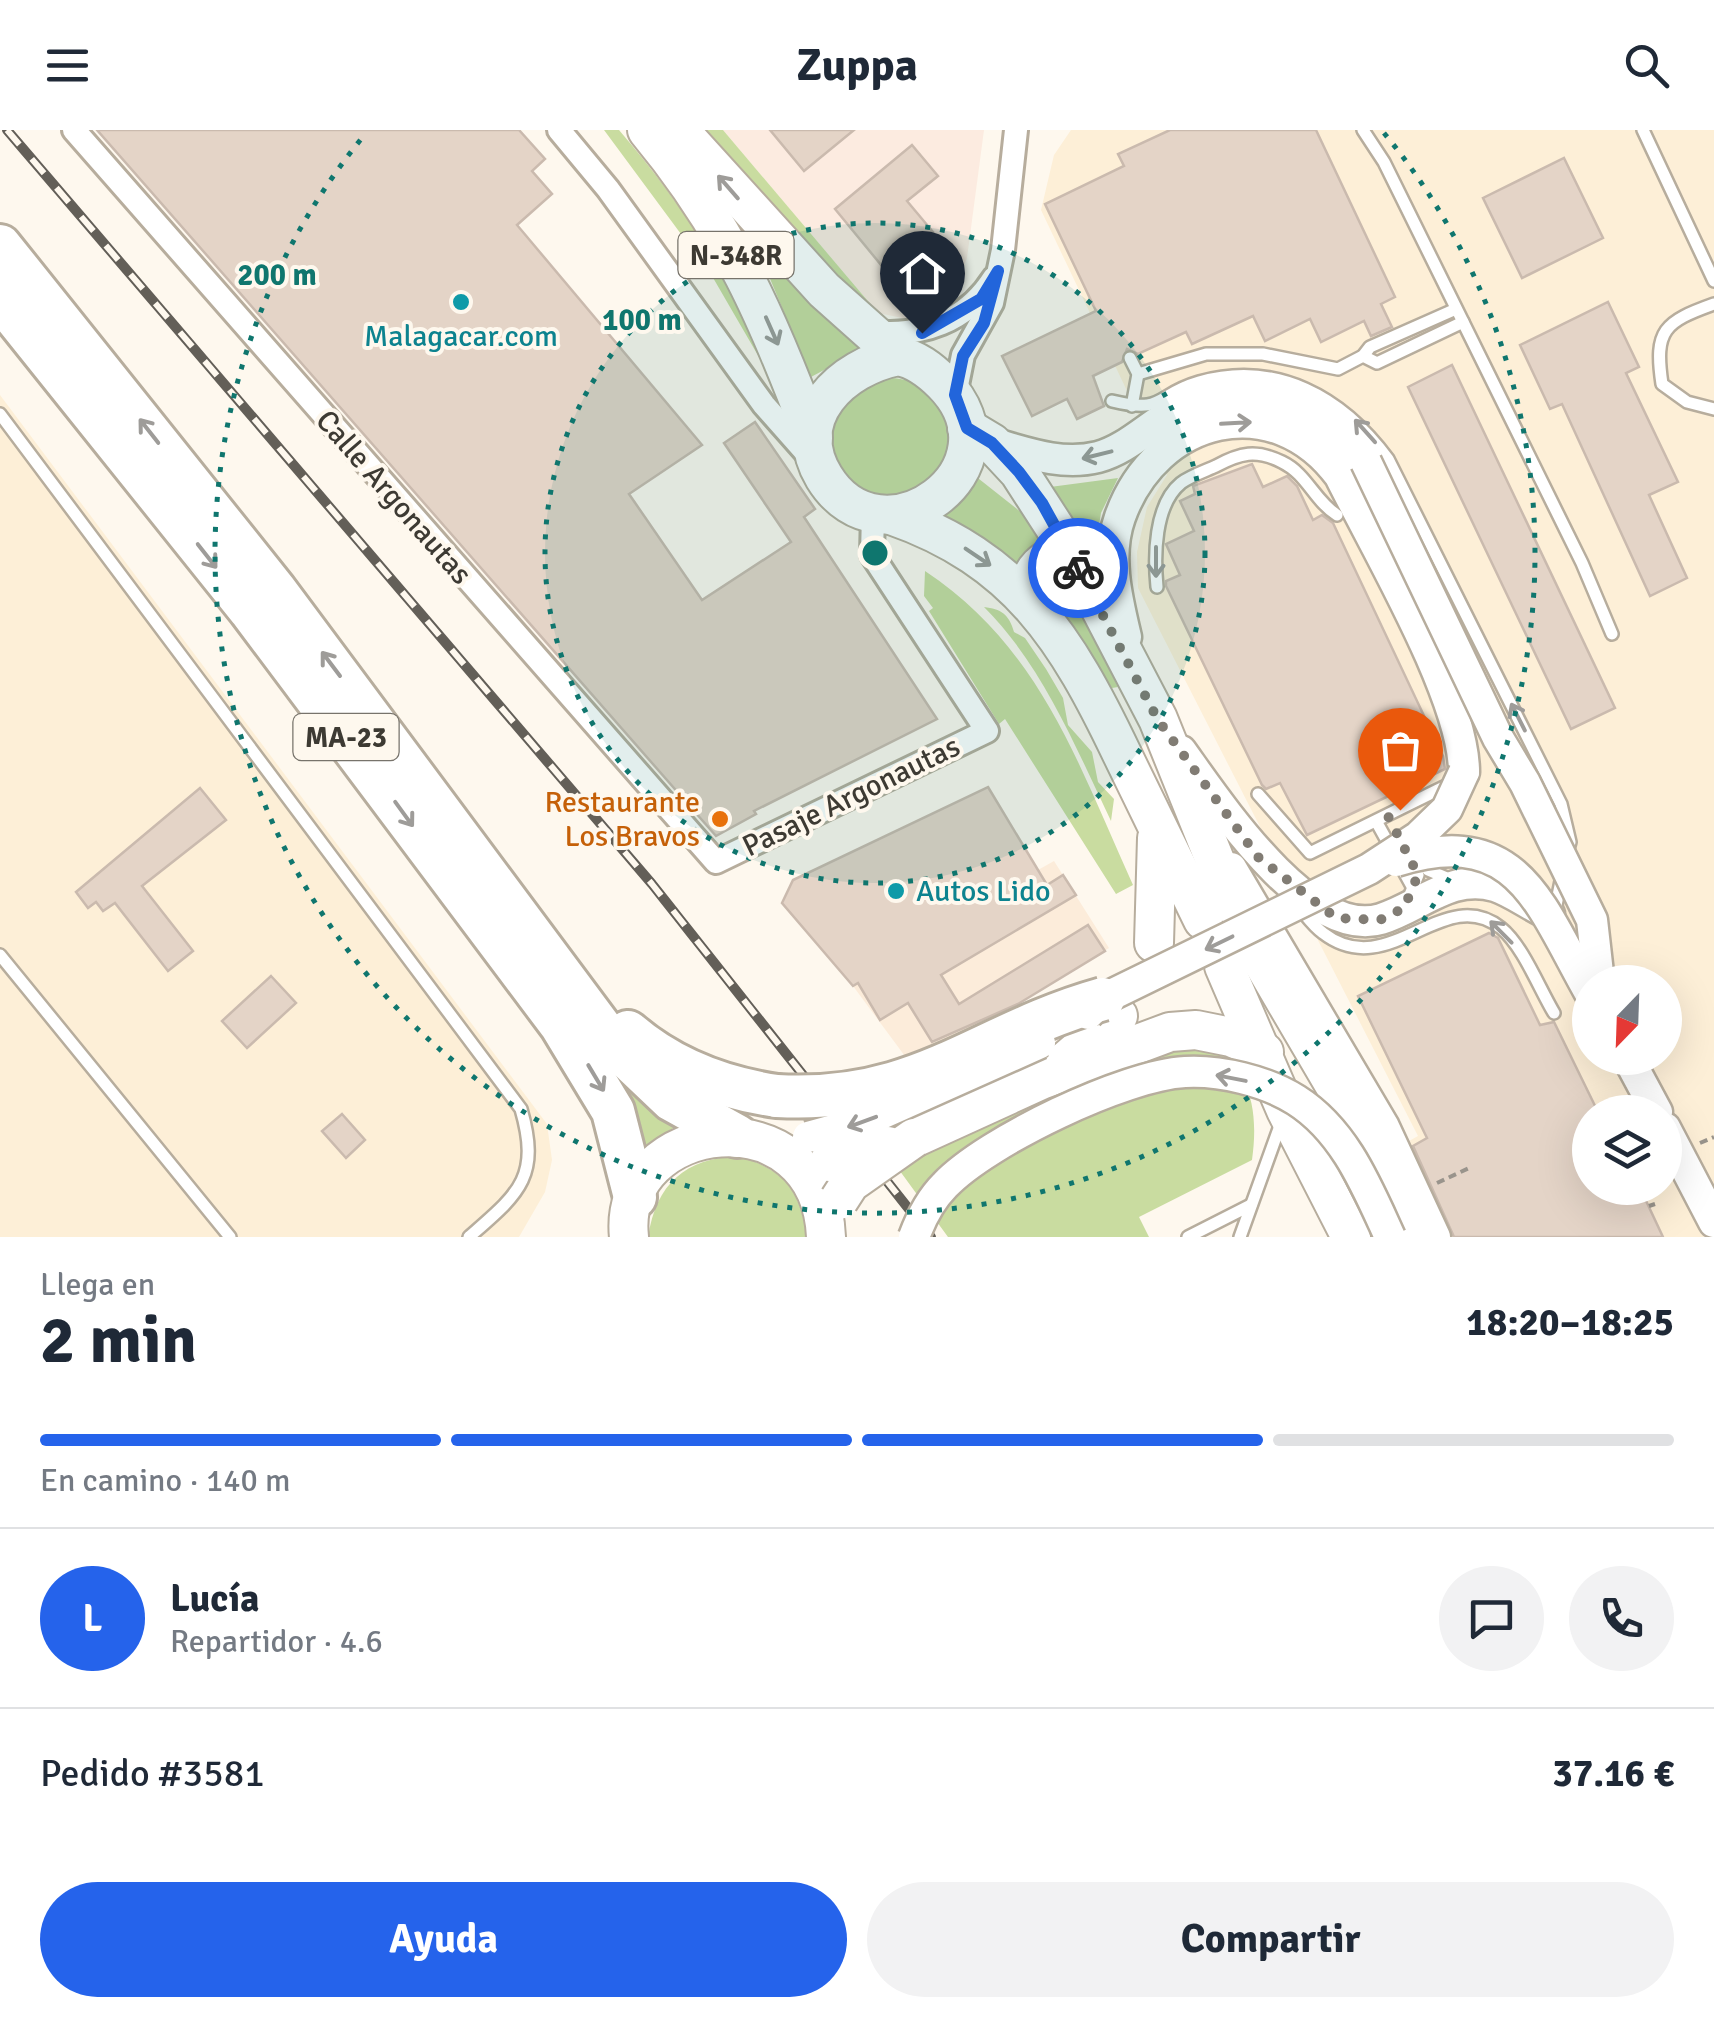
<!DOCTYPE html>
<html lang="es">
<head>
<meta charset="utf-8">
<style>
  :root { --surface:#fff; --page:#f2f2f3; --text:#1f2937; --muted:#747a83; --line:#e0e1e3; --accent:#2563eb }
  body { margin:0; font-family:Signika,sans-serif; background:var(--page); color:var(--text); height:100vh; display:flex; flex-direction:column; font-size:38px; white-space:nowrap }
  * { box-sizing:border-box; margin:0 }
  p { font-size:32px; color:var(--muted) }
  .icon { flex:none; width:55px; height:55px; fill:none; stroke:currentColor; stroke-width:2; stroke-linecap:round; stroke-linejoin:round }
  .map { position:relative; height:1107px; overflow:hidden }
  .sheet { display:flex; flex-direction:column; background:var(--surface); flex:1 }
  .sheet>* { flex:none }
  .needle { width:65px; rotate:203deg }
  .tools { position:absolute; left:1572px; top:835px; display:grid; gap:20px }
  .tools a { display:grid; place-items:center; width:110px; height:110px; border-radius:50%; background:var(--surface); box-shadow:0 10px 40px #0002; font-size:50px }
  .pin { position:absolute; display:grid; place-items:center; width:85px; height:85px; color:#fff; margin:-102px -42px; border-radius:50% 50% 50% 0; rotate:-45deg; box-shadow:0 0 10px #0007 }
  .pin .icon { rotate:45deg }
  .courier { position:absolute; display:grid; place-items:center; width:100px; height:100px; margin:-50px; border:8px solid #2563eb; border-radius:50%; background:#fff; color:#222; box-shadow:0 2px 12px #0007 }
  .headline em { font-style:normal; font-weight:700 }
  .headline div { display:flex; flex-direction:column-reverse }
  .headline { display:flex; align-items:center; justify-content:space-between; height:170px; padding:0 40px }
  h1 { font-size:65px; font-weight:700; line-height:75px }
  .bar { display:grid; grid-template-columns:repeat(4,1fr); gap:15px 10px; align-content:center; height:120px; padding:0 40px }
  .bar i { height:12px; border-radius:8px; background:var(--line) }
  .bar .active { background:var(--accent) }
  .bar p { grid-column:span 4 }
  .line { display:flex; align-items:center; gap:25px; padding:0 40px; border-top:2px solid var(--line) }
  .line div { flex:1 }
  .round { display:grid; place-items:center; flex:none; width:105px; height:105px; border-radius:52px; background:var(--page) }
  .action { display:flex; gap:20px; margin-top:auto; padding:20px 40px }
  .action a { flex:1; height:115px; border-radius:60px; background:var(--accent); color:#fff; font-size:40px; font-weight:700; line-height:115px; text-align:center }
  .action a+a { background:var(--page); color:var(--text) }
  header { display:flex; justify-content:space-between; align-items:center; height:130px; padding:0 40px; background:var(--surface); font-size:45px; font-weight:700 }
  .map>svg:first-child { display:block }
</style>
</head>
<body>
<header><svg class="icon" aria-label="menu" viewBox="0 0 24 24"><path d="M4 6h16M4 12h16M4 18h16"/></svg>Zuppa<svg class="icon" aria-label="search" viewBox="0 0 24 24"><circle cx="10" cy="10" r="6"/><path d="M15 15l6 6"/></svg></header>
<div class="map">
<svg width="1714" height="1107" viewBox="0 0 1714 1107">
  <rect width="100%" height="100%" fill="#fef8ee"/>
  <polygon fill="#fcecda" points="988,657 1038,740 1054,731 1109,818 913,937 853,856 782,773 793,750"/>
  <polygon fill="#fcebe0" points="723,0 984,0 967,128 949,173 912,190 878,183"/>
  <g fill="#fdefd7" fill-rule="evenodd">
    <path d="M1071,0H1714V1107H1425L1386,1024L1418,1006L1138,458L1137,422L1147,377L1167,345L1041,80L1054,25ZM1590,852H1665V928H1590ZM1590,982H1665V1058H1590Z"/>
    <polygon points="0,265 547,994 552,1030 545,1062 519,1107 0,1107"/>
  </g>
  <g fill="#c9dca0">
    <path d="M604,0H619C681,72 738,157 770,246L712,146Z"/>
    <polygon points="700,0 723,0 878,183 858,174"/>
    <polygon points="756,115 861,220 811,247"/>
    <circle cx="890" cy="308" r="60"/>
    <polygon points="974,345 1031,390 1044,410 1028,420 1018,435 968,399 941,387"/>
    <polygon points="1118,348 1101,383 1095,420 1050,357"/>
    <polygon points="1061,439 1118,557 1112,558 1073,496 1038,452"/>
    <path d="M925,441C1041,518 1078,634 1133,755L1116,764L1005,589L999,594L929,481L933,478L924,466Z"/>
    <path d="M984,477C1001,479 1009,484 1014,502L1025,508L1046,539L1063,568L1068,595L1092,622L1098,652L1114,669L1111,691C1075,616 1043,536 984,477Z"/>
    <polygon points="582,891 684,991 643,1018"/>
    <path d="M1202,914C1251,934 1259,980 1252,1030L1139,1087L1149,1107H948L897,1037L1159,919Z"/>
    <path d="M739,1026C786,1041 799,1059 807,1107H648C656,1054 685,1028 739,1026Z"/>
  </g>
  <g fill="#e4d4c7" stroke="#cabaae" stroke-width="2.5">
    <polygon points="97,0 519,0 545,29 532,41 552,64 517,95 702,315 629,364 702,470 791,412 724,313 755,292 815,379 804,387 937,589 754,681 756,684 716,706"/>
    <polygon points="770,0 854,0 804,41"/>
    <polygon points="1170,0 1316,0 1395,167 1381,174 1392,197 1371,206 1364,191 1321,212 1310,189 1265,211 1253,186 1192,214 1186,202 1138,224 1127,219 1122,232 1093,246 1104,276 1077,289 1067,269 1032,286 1002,226 1096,181 1045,74 1124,36 1118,24"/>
    <polygon points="912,15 938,46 907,71 933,102 886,141 835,79"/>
    <polygon points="1564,28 1603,108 1522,148 1483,68"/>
    <polygon points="1608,172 1639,237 1626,243 1678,352 1649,365 1687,448 1650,466 1562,274 1550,279 1520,215"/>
    <polygon points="1452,235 1615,578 1571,599 1408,257"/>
    <polygon points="1252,334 1263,357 1287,346 1297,356 1313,390 1322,385 1333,393 1443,626 1445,639 1307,705 1280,653 1266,659 1262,655 1166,456 1166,451 1180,445 1166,414 1194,401 1180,371 1195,364 1193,356"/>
    <polygon points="988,657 1047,755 1063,745 1076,765 941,845 959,874 1088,795 1105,821 1018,874 932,912 908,873 880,890 858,853 853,856 782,773 793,750"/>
    <polygon points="200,658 226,690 142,756 193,821 168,841 115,773 103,781 96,772 88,778 76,762"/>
    <polygon points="1489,803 1498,808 1540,895 1554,892 1598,982 1590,982 1590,1058 1640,1058 1663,1107 1454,1107 1413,1016 1427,1008 1358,866"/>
    <polygon points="271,846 296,873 247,918 222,891"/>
    <polygon points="342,984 365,1010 346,1028 322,1001"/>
  </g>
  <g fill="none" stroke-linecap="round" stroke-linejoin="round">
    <g stroke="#b7ad9d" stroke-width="16">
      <g id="service">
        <polyline points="1363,0 1384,32 1582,433 1612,504"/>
        <polyline points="1643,0 1714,151"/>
        <path d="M1714,174C1664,192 1654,200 1662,254L1687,272L1714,279"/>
        <polyline points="1363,226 1377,233 1463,192"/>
        <polyline points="1130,228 1138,244 1132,276"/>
        <polyline points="1138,244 1206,224 1263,224 1338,239 1363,226 1370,217 1456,179"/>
        <path d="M1112,271C1166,284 1154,265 1199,252C1277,230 1342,267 1388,329L1561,674L1570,712L1567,723"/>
        <path d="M0,284L521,979C541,1048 518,1064 469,1107"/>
        <path d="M1157,457C1154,427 1154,375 1181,353C1190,346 1205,341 1216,336C1240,323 1256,319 1282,332C1307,344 1314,370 1337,385"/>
        <polyline points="1258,664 1310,723 1450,654"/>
        <polyline points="1376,691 1413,758"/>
        <polyline points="1422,728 1428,740 1454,751"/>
        <polyline points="1407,772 1418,745 1410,729"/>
        <path d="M1297,775C1305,784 1313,796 1323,803C1389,854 1443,752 1501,798C1523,816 1539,858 1554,883"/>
        <polyline points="1554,785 1562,746"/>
        <polyline points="0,825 230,1107"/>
        <polyline points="1188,1107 1251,1075"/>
        <polyline points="1240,1107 1281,993"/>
      </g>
    </g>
    <g stroke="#b7ad9d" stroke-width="28">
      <g id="minor">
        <polyline points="74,0 716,732 987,601 872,425 873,383"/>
        <polyline points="559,0 608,59 764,275 817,335"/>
        <path d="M872,202C922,207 966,192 994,148"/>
        <polyline points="955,265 963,225 992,173 1003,120 1016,0"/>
      </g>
    </g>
    <g stroke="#b7ad9d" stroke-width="35">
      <g id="tertiary">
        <path d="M992,313C1027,323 1062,336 1098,327C1128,319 1150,294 1177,281C1252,244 1317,271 1366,332"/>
        <path d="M1126,507C1117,469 1106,426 1120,387C1156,286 1274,256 1340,346C1376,419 1464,567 1464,642"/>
        <path d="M1181,621C1217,671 1309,811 1381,789C1420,777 1451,743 1495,756C1513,762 1531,776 1549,784"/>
        <polyline points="1231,738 1384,997 1435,1107"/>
        <polyline points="1628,928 1657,982"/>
        <polyline points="1665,998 1714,1092"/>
      </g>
    </g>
    <g stroke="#b7ad9d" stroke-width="42">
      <g id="primary">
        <path d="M647,0C730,100 768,188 813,308"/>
        <polyline points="679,0 824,160 898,226"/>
        <path d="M898,226C916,229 930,240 943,253C1026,337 882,442 824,347C788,287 842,237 898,226Z"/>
        <polyline points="967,298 992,313 1019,342 1072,424 1158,589 1233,775"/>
        <path d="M891,385C1018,429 1067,509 1122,624C1149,680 1176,735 1203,790"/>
        <path d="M1028,468C1028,441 1044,424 1072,424"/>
        <polyline points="1154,813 1157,708"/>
        <polyline points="1256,821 1369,1014 1412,1107"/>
        <polyline points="1224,836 1286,980 1351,1107"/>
        <polyline points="1067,930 1118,886"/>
        <polyline points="914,1008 1041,950 1170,902 1196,900 1231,907 1264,922"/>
        <path d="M629,1107C616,988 820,961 826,1107"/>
      </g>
    </g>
    <g stroke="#b7ad9d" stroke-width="48">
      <g id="motorway">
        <polyline points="0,116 275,460 612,913 672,970 737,1006"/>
        <polyline points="0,168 250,480 561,895 613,981 635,1067"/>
        <path d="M628,902C671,939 722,958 777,966"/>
      </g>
    </g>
    <g stroke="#99948c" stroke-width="4" stroke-dasharray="8 5" stroke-linecap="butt">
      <polyline points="1700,1013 1714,1007"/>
      <polyline points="1437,1053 1469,1038"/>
      <polyline points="1649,1076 1655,1074"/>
    </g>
    <use href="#service" stroke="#fff" stroke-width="11"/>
    <use href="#minor" stroke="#fff" stroke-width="22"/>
    <use href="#tertiary" stroke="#fff" stroke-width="30"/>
    <use href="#primary" stroke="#fff" stroke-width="38"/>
    <use href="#motorway" stroke="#fff" stroke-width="42"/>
    <g stroke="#635f58" stroke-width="10">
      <polyline id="rail" points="7,0 652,754 931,1107"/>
    </g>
    <use href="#rail" stroke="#fef8ee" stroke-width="6" stroke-dasharray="19" stroke-linecap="butt"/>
    <g stroke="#b7ad9d" stroke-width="35" stroke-linecap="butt">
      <g id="tertiary-bridge">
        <polyline points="1366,332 1498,608 1525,653 1592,790 1599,852"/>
        <path d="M1396,731C1518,693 1539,773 1590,863"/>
        <polyline points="1088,884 1103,869 1369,739 1418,707 1447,679 1464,642"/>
        <polyline points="808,1007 863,992 1040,913"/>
        <path d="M914,1107C921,1088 931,1069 945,1055C987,1011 1125,945 1185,942C1220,940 1266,951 1296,970C1345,1001 1367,1057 1390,1107"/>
      </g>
    </g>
    <g stroke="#b7ad9d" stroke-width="42" stroke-linecap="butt">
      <g id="primary-bridge">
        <polyline points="829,1032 888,1016"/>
        <polyline points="839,1070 850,1053 914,1008"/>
      </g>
    </g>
    <g stroke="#b7ad9d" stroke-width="48" stroke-linecap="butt">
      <path id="motorway-bridge" d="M777,966C920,974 978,904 1103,869"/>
    </g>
    <use href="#tertiary-bridge" stroke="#fff" stroke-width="30"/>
    <use href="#primary-bridge" stroke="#fff" stroke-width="38"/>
    <use href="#motorway-bridge" stroke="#fff" stroke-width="42"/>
  </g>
  <defs><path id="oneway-shaft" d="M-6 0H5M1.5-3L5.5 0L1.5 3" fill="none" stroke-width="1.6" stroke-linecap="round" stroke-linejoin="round" transform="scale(2.5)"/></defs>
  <g stroke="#9e9c99">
    <use href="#oneway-shaft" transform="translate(728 57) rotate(-131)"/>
    <use href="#oneway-shaft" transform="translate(772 201) rotate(66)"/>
    <use href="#oneway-shaft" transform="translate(1236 293) rotate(-3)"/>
    <use href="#oneway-shaft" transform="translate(149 301) rotate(-128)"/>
    <use href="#oneway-shaft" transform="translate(1365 301) rotate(-132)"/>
    <use href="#oneway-shaft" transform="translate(1097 325) rotate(166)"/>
    <use href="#oneway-shaft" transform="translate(207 426) rotate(52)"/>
    <use href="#oneway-shaft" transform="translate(978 427) rotate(34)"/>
    <use href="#oneway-shaft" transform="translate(1156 432) rotate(90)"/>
    <use href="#oneway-shaft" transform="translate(331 534) rotate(-127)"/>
    <use href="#oneway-shaft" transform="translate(1518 587) rotate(-117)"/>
    <use href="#oneway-shaft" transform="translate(404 684) rotate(54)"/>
    <use href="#oneway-shaft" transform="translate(1501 802) rotate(-135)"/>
    <use href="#oneway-shaft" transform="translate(1219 813) rotate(154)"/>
    <use href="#oneway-shaft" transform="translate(596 948) rotate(59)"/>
    <use href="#oneway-shaft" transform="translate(1231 948) rotate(-169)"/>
    <use href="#oneway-shaft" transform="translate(862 992) rotate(160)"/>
  </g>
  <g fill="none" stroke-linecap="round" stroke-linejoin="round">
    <polyline stroke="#817c74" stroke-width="10" stroke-dasharray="0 18" points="1078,438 1158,590 1258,727 1336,788 1380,790 1404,778 1418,745 1388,686 1400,680"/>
    <polyline stroke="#2563eb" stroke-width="12" points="922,203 981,169 998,141 984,193 963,226 955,265 967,298 992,313 1019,342 1042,373 1078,438"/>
  </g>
  <circle cx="875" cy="423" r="330" fill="#0f766e" fill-opacity=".12"/>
  <g fill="none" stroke="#0f766e" stroke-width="5" stroke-dasharray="5 10">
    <circle cx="875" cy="423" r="330"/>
    <path d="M1384 3A660 660 0 1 1 366 3"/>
  </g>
  <g fill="#0f9aa8" stroke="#fef8ee" stroke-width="4">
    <circle cx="461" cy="172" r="10"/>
    <circle cx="896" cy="761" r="10"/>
  </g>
  <circle fill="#e8710a" stroke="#fef8ee" stroke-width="4" cx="720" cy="689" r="10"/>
  <g text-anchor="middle" stroke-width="8" stroke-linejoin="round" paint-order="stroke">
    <g fill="#fef8ee" stroke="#77736b" stroke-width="2.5">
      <rect x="678.5" y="102" width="115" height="46" rx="8"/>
      <rect x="293.5" y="584" width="105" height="46" rx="8"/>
    </g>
    <g font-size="28" font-weight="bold" fill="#3d3a33">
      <text x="736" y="135">N-348R</text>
      <text x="346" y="617">MA-23</text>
    </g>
    <g font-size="30" fill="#0d838f" stroke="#fef8ee">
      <text x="461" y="216">Malagacar.com</text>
      <text x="916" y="771" text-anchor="start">Autos Lido</text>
    </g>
    <g font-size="30" fill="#3d3a33" stroke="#fef8ee">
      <text transform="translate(394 367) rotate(49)" y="10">Calle Argonautas</text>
      <text transform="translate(851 666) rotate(-26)" y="10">Pasaje Argonautas</text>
    </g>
    <g font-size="30" fill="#c56008" stroke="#fef8ee" text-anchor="end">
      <text x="700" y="682">Restaurante<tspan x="700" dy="34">Los Bravos</tspan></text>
    </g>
  </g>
  <circle cx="875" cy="423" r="15" fill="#0f766e" stroke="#fef8ee" stroke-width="5"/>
  <g font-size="30" text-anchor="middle" font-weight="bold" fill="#0f766e" stroke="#fef8ee" stroke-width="8" stroke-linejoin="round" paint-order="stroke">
    <text x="277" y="155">200 m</text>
    <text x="642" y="200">100 m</text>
  </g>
</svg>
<div class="tools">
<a><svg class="needle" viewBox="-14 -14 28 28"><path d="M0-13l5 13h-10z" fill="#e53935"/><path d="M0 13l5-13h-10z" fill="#747a83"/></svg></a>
<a><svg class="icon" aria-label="layers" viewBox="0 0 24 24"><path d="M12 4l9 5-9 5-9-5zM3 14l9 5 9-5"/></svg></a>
</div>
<div class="pin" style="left:1400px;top:680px;background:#ea580c"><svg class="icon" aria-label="bag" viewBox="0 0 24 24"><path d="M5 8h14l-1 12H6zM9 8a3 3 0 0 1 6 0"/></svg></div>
<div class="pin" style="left:922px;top:203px;background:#1f2937"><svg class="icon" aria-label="home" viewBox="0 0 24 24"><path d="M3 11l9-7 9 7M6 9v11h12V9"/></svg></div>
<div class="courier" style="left:1078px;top:438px"><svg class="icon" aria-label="bike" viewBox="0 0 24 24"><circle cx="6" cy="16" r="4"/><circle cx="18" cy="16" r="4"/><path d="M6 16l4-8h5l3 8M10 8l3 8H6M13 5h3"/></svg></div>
</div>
<section class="sheet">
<div class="headline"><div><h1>2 min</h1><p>Llega en</p></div><em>18:20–18:25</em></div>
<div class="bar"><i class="active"></i><i class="active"></i><i class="active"></i><i></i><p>En camino · 140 m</p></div>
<div class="line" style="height:180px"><b class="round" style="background:var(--accent);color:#fff">L</b><div><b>Lucía</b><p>Repartidor · 4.6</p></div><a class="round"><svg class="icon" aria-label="chat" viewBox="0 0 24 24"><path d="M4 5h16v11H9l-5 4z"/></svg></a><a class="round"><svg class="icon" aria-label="phone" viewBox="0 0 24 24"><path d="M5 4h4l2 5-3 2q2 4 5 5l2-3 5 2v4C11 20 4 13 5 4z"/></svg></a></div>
<div class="line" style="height:130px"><div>Pedido #3581</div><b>37.16 €</b></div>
<div class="action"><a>Ayuda</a><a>Compartir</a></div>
</section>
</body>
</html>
